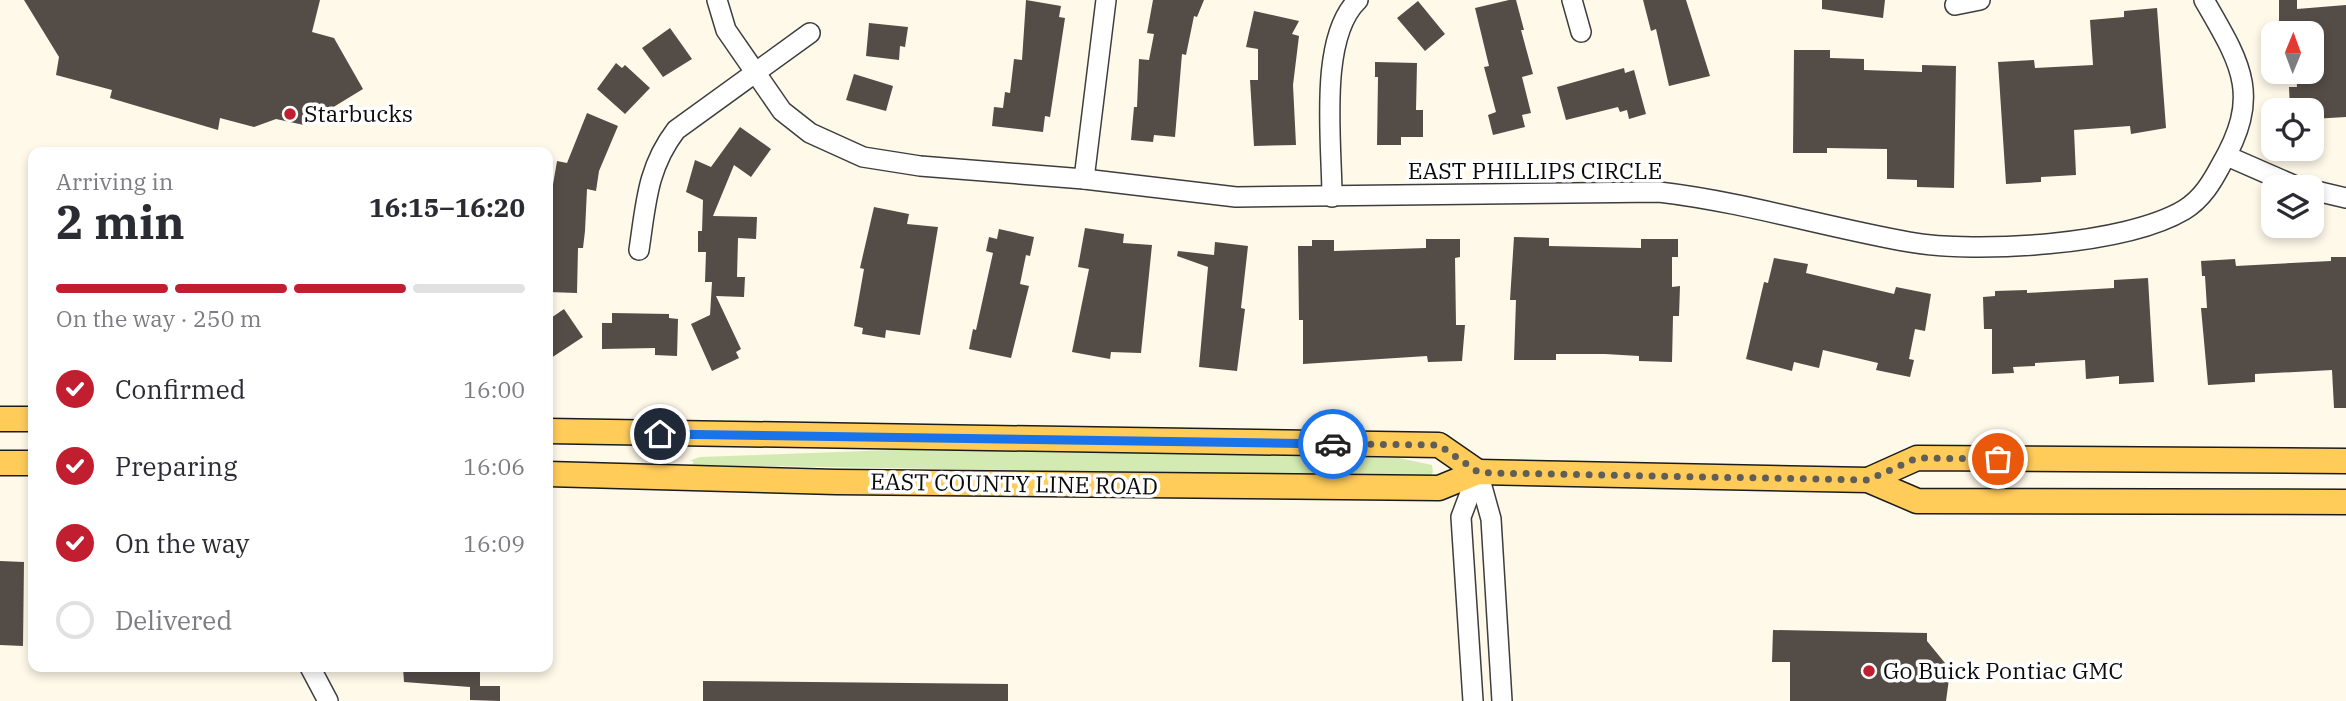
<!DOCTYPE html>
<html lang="en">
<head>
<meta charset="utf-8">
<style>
  :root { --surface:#fff; --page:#f2f2f3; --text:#2b2b33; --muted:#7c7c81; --line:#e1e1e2; --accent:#c11e30 }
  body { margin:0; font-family:"IBM Plex Serif",serif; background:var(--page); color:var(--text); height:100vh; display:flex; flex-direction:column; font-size:26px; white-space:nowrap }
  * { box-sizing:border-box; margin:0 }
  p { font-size:23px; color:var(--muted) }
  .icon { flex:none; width:38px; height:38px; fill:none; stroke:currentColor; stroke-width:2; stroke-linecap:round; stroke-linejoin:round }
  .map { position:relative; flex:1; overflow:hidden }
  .sheet { position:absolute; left:28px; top:147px; width:525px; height:525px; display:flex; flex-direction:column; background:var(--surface); border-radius:14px; box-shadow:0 4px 10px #0003 }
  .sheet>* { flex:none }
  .needle { width:46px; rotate:1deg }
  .fabs { position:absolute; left:2261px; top:21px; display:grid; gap:14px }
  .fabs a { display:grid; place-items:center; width:63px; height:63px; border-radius:14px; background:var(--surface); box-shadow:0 4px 10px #0003; font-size:35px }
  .pin { position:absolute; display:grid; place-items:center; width:60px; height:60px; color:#fff; margin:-30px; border:4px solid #fff; border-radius:50%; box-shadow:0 2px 7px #0007 }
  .courier { position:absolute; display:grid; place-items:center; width:70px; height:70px; margin:-35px; border:5px solid #1a73e8; border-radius:50%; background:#fff; color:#222; box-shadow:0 2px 9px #0007 }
  .headline em { font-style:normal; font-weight:800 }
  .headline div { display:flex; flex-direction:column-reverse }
  .headline { display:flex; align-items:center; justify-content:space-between; height:119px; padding:0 28px }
  h1 { font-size:46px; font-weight:800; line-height:52px }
  .bar { display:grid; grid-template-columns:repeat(4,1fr); gap:10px 7px; align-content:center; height:84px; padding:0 28px }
  .bar i { height:9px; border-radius:5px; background:var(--line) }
  .bar .active { background:var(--accent) }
  .bar p { grid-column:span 4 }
  ol { padding:0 28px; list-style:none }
  li { display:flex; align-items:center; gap:21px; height:77px }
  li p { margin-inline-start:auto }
  li .icon { padding:7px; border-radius:50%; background:var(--accent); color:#fff; stroke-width:4 }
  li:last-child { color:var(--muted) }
  li i { width:38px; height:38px; border:4px solid var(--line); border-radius:50% }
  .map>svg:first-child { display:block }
</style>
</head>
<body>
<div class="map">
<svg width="2346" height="701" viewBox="0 0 2346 701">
  <rect width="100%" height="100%" fill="#fff9ea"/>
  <polygon fill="#d3ebb2" points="920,449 1399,458 1432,465 1433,472 1430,477 693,465 693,461 689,461 700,457"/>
  <g fill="#544c47">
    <polygon points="24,0 320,0 312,32 334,38 363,89 304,125 276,119 254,127 220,118 218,130 110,98 112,90 56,75 59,57"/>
    <polygon points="1026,0 1061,6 1059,17 1065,18 1050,117 1045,116 1043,132 992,126 994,107 1003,108 1005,92 1010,93 1014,59 1022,60"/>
    <polygon points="1153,0 1204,0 1197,17 1194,16 1186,55 1182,54 1175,137 1154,135 1153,142 1131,140 1134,107 1137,107 1139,59 1149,60 1154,34 1147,33"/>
    <polygon points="1509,0 1516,0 1524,30 1521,30 1533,74 1522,77 1531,113 1522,115 1525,127 1493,135 1488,115 1496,112 1484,67 1489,66 1475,8"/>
    <polygon points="1643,0 1686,0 1710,76 1669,86 1656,29 1651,31"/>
    <polygon points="1822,0 1885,0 1883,18 1822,9"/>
    <polygon points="2279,0 2297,0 2297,9 2346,5 2346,117 2312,119 2312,110 2290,110 2289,87 2297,87 2296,72 2312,72 2312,29 2279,31"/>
    <polygon points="1418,1 1445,34 1425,51 1397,18"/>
    <polygon points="2157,8 2166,128 2131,134 2130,126 2074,130 2076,175 2041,177 2041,182 2006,184 1998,62 2034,60 2035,68 2093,65 2090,20 2124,17 2124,11"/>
    <polygon points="1254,11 1299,21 1292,34 1299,36 1293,85 1296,145 1254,146 1250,80 1258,80 1258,49 1246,47"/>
    <polygon points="869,23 908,27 905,47 900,46 899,60 866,56"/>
    <polygon points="670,28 692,59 663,77 642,48"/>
    <polygon points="1794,50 1830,50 1830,58 1864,59 1864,70 1922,72 1922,65 1956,66 1954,188 1917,187 1917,180 1887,179 1887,149 1827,148 1827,153 1793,153"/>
    <polygon points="1375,62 1417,63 1416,110 1423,110 1423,137 1401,137 1401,145 1377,145 1378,77 1375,77"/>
    <polygon points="616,63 622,68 625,65 650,88 625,114 597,89"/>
    <polygon points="1624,68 1625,73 1634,70 1646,114 1629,119 1627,110 1620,112 1618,107 1566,120 1557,87"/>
    <polygon points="854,74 893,86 886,111 846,100"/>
    <polygon points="587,113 618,126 599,171 596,191 587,189 585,231 583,248 578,248 577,293 548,292 548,214 557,161 567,163"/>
    <polygon points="740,127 771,149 751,177 734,165 713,216 757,217 756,239 738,238 737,277 745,277 744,297 716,296 741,349 736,352 739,358 712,371 691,324 710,315 712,282 705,282 706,252 698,252 698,231 702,231 703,200 686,192 695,160 711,167"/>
    <polygon points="874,207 909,214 907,224 938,227 920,335 886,330 885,338 862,334 863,328 854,326 864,269 860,268"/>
    <polygon points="1085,228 1124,234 1123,243 1152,245 1141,353 1111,352 1110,359 1072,352 1089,269 1078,267"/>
    <polygon points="999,229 1034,237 1030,256 1026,255 1020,284 1029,286 1011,358 969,349 973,329 976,330 993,253 986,251 989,237 997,239"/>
    <polygon points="1514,237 1549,238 1549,246 1641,248 1641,239 1678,239 1678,257 1672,257 1672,287 1680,286 1679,316 1673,316 1672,362 1639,361 1639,356 1605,354 1556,354 1556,360 1514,360 1516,300 1510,300"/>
    <polygon points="1426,239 1460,239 1460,257 1455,258 1456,325 1465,325 1462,361 1428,362 1427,356 1303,364 1303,320 1299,320 1298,246 1312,246 1312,240 1334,240 1334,251 1426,248"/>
    <polygon points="1215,242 1248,246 1241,308 1245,309 1237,371 1199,367 1208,267 1177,256 1178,251 1214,255"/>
    <polygon points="2331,257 2346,257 2346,408 2334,408 2332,370 2255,374 2255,382 2208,385 2201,308 2207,308 2205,276 2202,276 2201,261 2235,259 2236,266 2331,261"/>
    <polygon points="1774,258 1808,264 1806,273 1894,294 1896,287 1931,294 1925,331 1915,329 1909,359 1914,360 1910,377 1876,370 1878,363 1823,350 1819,368 1794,362 1792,371 1746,359 1764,282 1768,283"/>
    <polygon points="2148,278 2154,382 2119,384 2119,376 2086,379 2085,360 2035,363 2035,366 2013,367 2014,373 1992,374 1992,329 1984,329 1983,297 1995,296 1995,291 2027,290 2027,293 2114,288 2114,280"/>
    <polygon points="564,309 583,337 548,360 548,320"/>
    <polygon points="612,313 669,314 669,318 678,319 677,356 655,355 655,348 602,349 602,323 612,323"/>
    <polygon points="0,561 24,562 23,646 0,645"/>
    <polygon points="1773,630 1927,633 1927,641 1945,663 1949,679 1946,701 1790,701 1790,662 1772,662"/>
    <polygon points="403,667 480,667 480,686 500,686 500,701 470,700 470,687 404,682"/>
    <polygon points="703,681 1008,684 1008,701 703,701"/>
  </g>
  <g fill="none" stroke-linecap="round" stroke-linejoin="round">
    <g stroke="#3e3e3e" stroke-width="22">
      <g id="minor">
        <path d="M717,0L726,30L782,111L810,133L863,157L920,166L1084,179L1236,197L1659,192C1744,202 1825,227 1909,242C1976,254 2125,245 2184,210C2202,199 2212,182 2221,165C2262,95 2241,64 2204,0"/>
        <polyline points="1572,0 1581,32"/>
        <polyline points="1955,5 1980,0"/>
        <polyline points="2227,156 2298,187"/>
        <polyline points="1084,179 1106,0"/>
        <polyline points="2312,190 2346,198"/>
        <path d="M1332,197C1332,143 1318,38 1358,0"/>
        <path d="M639,250C646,204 647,168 676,130L810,33"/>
        <polyline points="1478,472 1491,519 1502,701"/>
        <polyline points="310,667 328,701"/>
        <polyline points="1473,701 1461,517 1478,472"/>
      </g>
    </g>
    <g stroke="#1c1c1c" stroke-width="27">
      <g id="major">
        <polyline points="0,419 33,419"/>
        <polyline points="548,431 1439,445 1478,472"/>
        <polyline points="0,463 33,463"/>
        <polyline points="548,474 836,482 1439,488 1478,472 1868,480 1917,501 2346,502"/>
        <polyline points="1868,480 1917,458 2346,461"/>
      </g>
    </g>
    <use href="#minor" stroke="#fff" stroke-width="19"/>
    <use href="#major" stroke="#ffcc5a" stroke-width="24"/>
  </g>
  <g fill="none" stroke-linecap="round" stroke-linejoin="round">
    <polyline stroke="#605e59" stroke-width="7" stroke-dasharray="0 12.6" points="1333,444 1439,445 1478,472 1493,473 1868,480 1917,458 1998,459"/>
    <polyline stroke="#1a73e8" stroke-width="9" points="660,434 1333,444"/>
  </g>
  <g fill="#c11e30" stroke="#fff" stroke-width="2.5">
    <circle cx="290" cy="114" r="7"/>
    <circle cx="1869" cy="671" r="7"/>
  </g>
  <g text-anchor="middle" stroke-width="7" stroke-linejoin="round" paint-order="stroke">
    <g font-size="23" fill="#0b0b0b" stroke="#fff" text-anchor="start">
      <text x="304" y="122">Starbucks</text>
      <text x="1883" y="679">Go Buick Pontiac GMC</text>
    </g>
    <g font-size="23" fill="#0b0b0b" stroke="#fff">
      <text x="1535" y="179">EAST PHILLIPS CIRCLE</text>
      <text transform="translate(1014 484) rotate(1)" y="8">EAST COUNTY LINE ROAD</text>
    </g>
  </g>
</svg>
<div class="fabs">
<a><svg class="needle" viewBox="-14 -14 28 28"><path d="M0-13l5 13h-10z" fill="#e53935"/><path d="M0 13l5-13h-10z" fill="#7c7c81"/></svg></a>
<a><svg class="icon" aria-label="locate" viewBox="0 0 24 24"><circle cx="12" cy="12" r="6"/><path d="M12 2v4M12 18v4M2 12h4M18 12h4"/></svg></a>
<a><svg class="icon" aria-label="layers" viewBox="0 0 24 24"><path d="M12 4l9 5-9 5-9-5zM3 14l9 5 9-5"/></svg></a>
</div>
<div class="pin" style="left:1998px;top:459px;background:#ea580c"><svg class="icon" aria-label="bag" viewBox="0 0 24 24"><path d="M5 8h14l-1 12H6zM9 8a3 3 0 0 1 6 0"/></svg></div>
<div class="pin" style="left:660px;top:434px;background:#1f2937"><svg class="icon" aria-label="home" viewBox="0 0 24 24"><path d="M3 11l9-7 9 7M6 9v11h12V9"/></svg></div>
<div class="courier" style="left:1333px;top:444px"><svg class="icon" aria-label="car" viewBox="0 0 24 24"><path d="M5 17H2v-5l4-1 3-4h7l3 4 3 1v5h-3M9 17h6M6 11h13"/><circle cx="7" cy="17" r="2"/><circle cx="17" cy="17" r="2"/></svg></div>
<section class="sheet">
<div class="headline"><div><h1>2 min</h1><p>Arriving in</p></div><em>16:15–16:20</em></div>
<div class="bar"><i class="active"></i><i class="active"></i><i class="active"></i><i></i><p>On the way · 250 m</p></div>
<ol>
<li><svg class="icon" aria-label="check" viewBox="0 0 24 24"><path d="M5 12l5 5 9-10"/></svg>Confirmed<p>16:00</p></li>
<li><svg class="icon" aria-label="check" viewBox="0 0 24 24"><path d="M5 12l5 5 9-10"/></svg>Preparing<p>16:06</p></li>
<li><svg class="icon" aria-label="check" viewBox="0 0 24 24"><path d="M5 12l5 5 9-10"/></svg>On the way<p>16:09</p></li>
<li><i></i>Delivered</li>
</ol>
</section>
</div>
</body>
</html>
